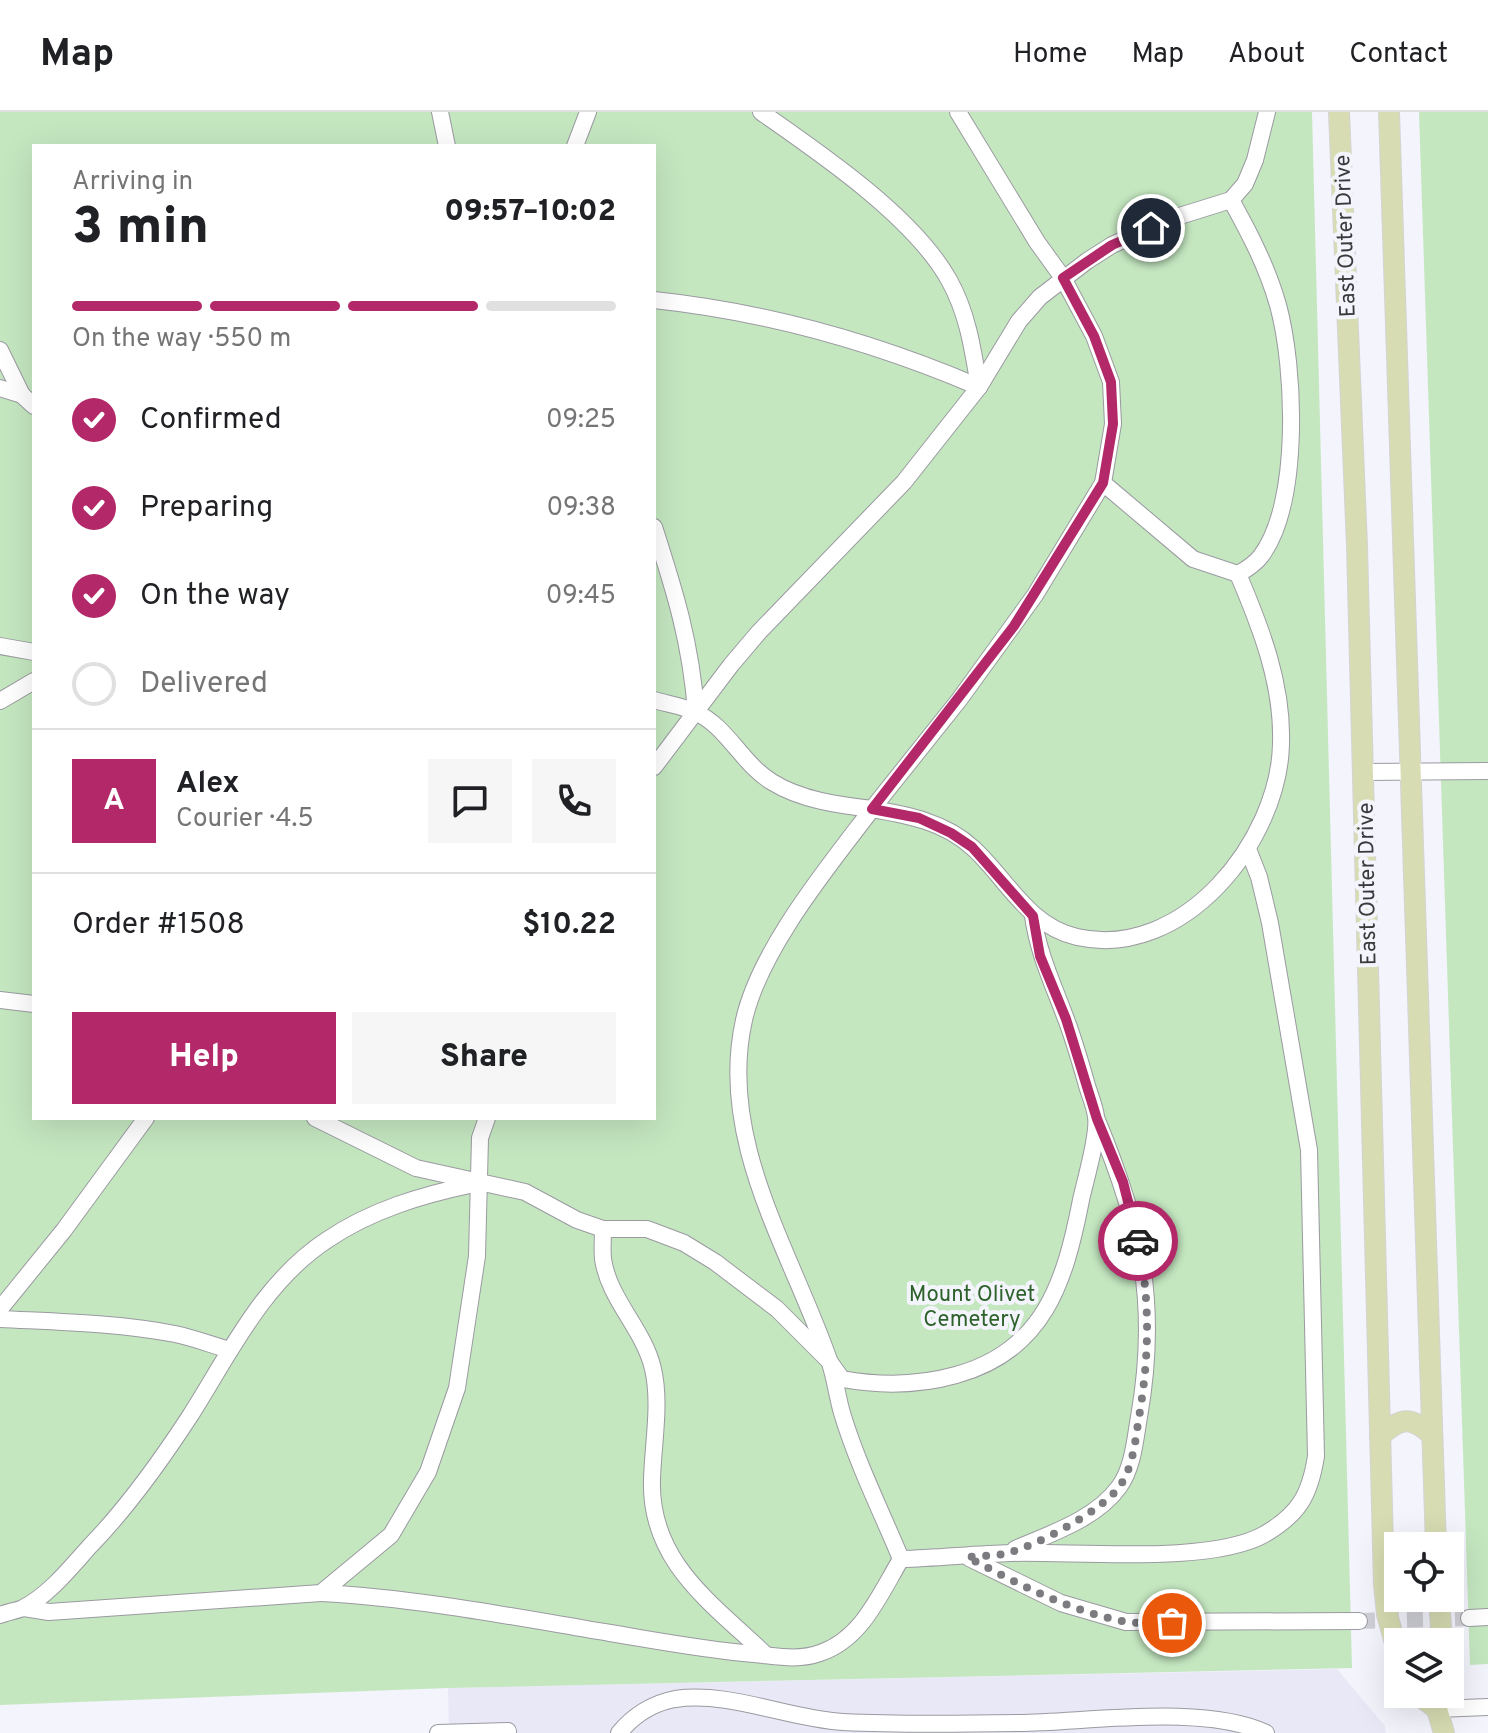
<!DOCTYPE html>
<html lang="en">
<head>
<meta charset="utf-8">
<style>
  :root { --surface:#fff; --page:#f6f6f6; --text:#202124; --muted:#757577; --line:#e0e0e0; --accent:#b22868 }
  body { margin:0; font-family:Overpass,sans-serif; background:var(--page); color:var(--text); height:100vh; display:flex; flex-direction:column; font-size:30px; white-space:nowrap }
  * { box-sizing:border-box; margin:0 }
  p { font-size:26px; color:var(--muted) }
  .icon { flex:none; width:44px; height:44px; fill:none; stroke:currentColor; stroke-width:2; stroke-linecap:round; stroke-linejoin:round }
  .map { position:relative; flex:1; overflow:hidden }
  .details { position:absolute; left:32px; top:32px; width:624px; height:976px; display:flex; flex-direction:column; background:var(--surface); border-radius:0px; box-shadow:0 8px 32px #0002 }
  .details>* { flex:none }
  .tools { position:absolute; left:1384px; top:1420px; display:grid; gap:16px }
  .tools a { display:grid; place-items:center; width:80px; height:80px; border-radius:0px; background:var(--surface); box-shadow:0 8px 32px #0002; font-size:40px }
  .pin { position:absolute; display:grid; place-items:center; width:68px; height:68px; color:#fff; margin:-34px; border:4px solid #fff; border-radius:50%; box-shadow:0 2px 8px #0007 }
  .courier { position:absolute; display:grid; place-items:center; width:80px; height:80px; margin:-40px; border:6px solid #b22868; border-radius:50%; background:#fff; color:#222; box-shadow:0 2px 10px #0007 }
  .overview em { font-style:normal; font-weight:800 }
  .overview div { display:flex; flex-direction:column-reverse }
  .overview { display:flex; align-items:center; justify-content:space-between; height:136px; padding:0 40px }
  h1 { font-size:52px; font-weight:800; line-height:60px }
  .bar { display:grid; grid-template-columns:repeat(4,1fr); gap:12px 8px; align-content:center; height:96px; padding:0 40px }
  .bar i { height:10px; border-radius:6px; background:var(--line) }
  .bar .on { background:var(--accent) }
  .bar p { grid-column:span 4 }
  .line { display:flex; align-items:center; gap:20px; padding:0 40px; border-top:2px solid var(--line) }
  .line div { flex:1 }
  .round { display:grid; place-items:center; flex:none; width:84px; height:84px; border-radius:0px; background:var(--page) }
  ol { padding:0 40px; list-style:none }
  li { display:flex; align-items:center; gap:24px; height:88px }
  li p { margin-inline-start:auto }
  li .icon { padding:8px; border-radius:50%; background:var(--accent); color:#fff; stroke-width:4 }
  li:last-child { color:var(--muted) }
  li i { width:44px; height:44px; border:4px solid var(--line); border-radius:50% }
  .button { display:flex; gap:16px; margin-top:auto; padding:16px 40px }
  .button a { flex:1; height:92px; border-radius:0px; background:var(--accent); color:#fff; font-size:32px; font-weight:800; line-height:92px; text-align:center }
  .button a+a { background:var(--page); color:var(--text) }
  header { display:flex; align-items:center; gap:48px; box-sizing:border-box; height:112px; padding:0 40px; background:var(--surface); border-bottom:2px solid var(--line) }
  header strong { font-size:38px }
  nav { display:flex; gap:44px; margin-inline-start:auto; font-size:28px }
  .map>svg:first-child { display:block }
</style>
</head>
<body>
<header>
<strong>Map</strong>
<nav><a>Home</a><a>Map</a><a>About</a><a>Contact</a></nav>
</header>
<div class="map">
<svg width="1488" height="1621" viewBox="0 0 1488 1621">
  <rect width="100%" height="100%" fill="#f4f4fc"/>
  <polygon fill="#e9e8f7" points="1337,1557 1385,1614 1386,1621 449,1621 448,1576"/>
  <g fill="#c4e7c0" fill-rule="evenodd">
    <path d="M0,0H1312L1352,1556L448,1576L0,1593ZM34,34H654V1006H34Z"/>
    <polygon points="1419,0 1488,0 1488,1552 1470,1553"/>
  </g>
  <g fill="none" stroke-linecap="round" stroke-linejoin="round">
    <polyline stroke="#cfcfd6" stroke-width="16" stroke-dasharray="16 8" stroke-linecap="butt" points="1359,1509 1469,1506"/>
    <g stroke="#9a9aa1" stroke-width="18">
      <g id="minor">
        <polyline points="440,0 447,34"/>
        <path d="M761,0C820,41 914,105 949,168C968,202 973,238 979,275"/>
        <polyline points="575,34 588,0"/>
        <path d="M654,188C767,200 874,230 979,275"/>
        <polyline points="0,238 22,283"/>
        <polyline points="0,276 22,283 34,294"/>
        <path d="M1103,371L1193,447L1238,462C1247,457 1255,452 1261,444C1301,391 1295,255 1278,193C1267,155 1250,122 1231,88"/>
        <path d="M654,415C675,480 691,531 696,600"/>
        <polyline points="0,534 34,540"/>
        <path d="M654,588C667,592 683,594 695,600C727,614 742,652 772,670C801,688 838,693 872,697L959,588L1035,483L1103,371L1113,312L1111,270L1094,224L1063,166L1037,130L958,0"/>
        <polyline points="0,589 34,569"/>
        <polyline points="654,655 731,553 759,520 904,370 979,275 1019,209 1040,185 1087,149 1112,133 1170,107 1231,88 1245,72 1255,48 1267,0"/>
        <polyline points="1363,660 1488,659"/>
        <polyline points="0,888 34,892"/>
        <path d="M315,1006L416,1056L525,1080L577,1108L603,1117H647L684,1131L715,1150L777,1197L829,1249L842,1267C881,1274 917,1274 956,1263C1044,1239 1065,1170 1081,1088C1085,1069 1099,1023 1096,1005C1095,994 1089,982 1086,970C1080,949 1074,928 1066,907C1053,872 1038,841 1033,804"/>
        <path d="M603,1117C603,1127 602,1138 603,1147C609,1188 644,1217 653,1257C661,1291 653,1332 652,1367C649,1450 712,1491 766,1543"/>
        <polyline points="0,1197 64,1118 146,1006"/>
        <path d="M0,1207C59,1210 117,1211 175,1222C194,1226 212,1233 230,1238"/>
        <path d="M1015,1437C1050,1422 1096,1407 1119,1375C1133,1356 1135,1328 1139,1305C1159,1190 1141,1114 1097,1008"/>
        <polyline points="969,1446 1061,1491 1126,1510 1359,1509"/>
        <path d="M901,1447C881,1399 857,1351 842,1301C837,1284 835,1265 829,1248C791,1139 717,1028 744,908C760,837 828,755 872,697C908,703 945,710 973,736C1007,767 1028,814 1077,825C1183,849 1279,729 1281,632C1283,572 1261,516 1238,462"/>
        <path d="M321,1481C417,1486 514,1505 610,1521C658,1529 705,1538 754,1542C776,1544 798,1549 820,1541C862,1527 880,1482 901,1447C938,1446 975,1442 1011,1441C1076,1439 1211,1453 1265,1422C1299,1402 1310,1383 1316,1344L1309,1038L1270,811L1259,765L1248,737"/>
        <polyline points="24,1496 49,1500 321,1481 391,1423 428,1360 457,1276 477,1144 480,1026 487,1006"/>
        <path d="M0,1503C7,1500 16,1499 23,1496C49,1483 71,1455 90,1434C128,1395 160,1350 190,1304C230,1241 263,1170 327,1128C371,1098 422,1083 474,1072"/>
        <polyline points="1469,1506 1488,1505"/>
        <polyline points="1437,1597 1488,1595"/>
        <polyline points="438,1621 508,1619"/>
        <path d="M619,1621C633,1604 653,1591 675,1587C731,1579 788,1607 843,1610C902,1613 961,1612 1019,1611C1089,1610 1204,1592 1266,1621"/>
      </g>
    </g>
    <g stroke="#d4d4d4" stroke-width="22">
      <g id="major">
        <polyline points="1339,0 1357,434 1384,1472 1387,1502 1398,1542"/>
        <polyline points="1389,0 1436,1434"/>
        <path d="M1380,1324C1401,1305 1411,1304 1432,1323"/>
        <polyline points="1439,1486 1442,1530"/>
        <polyline points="1417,1582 1437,1597"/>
        <polyline points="1437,1597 1444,1621"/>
      </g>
    </g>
    <use href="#minor" stroke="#fff" stroke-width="16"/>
    <use href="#major" stroke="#d7dcb2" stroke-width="20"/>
  </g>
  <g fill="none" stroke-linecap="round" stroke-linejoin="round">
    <path stroke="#7b7b80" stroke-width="8" stroke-dasharray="0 14.4" d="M1138,1129C1151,1191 1149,1249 1138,1311C1135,1332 1132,1358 1119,1375C1101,1400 1034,1435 1004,1442C992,1444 979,1444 967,1445C1017,1471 1067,1498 1122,1509C1138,1512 1156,1511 1172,1511"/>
    <polyline stroke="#b22868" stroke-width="10" points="1138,1129 1123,1070 1097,1007 1066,907 1040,844 1033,804 972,735 951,721 919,706 872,697 1014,514 1103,371 1113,312 1111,270 1094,224 1063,166 1112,133 1151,116"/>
  </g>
  <g text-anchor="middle" stroke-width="8" stroke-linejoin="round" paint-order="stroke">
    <g font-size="22" fill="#3a3a3d" stroke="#f4f4fc">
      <text transform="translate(1344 124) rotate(-92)" y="8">East Outer Drive</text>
      <text transform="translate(1366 772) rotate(-91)" y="8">East Outer Drive</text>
    </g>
    <g font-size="22" fill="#2e622b" stroke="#f4f4fc">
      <text x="972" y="1189">Mount Olivet<tspan x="972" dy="25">Cemetery</tspan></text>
    </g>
  </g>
</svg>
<div class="tools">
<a><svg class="icon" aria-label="locate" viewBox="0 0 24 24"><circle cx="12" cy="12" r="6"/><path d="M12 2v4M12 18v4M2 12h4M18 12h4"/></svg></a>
<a><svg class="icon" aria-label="layers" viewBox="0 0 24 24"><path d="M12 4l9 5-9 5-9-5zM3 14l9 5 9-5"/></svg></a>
</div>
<div class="pin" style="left:1172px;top:1511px;background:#ea580c"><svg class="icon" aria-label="bag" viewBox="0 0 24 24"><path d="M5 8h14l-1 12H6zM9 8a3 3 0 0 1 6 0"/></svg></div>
<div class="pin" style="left:1151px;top:116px;background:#1f2937"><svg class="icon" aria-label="home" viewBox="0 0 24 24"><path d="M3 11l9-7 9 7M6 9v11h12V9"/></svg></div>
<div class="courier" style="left:1138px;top:1129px"><svg class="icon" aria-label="car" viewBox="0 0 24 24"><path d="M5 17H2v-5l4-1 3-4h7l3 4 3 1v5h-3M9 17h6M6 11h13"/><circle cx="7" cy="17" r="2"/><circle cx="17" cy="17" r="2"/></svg></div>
<section class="details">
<div class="overview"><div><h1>3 min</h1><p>Arriving in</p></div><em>09:57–10:02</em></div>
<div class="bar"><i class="on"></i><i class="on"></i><i class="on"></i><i></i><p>On the way · 550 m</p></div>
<ol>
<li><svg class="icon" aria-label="check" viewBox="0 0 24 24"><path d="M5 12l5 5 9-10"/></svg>Confirmed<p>09:25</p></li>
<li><svg class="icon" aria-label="check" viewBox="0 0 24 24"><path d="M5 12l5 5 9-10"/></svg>Preparing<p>09:38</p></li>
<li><svg class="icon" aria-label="check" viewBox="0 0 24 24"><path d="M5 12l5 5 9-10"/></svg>On the way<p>09:45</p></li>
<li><i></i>Delivered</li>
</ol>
<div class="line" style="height:144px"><b class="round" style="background:var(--accent);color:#fff">A</b><div><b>Alex</b><p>Courier · 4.5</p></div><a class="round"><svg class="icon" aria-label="chat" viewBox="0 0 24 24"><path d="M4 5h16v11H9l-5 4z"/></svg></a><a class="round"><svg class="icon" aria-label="phone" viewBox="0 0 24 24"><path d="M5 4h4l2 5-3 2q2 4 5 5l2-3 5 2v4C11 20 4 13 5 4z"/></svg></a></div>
<div class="line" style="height:104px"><div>Order #1508</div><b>$10.22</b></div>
<div class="button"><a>Help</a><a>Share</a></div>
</section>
</div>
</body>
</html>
